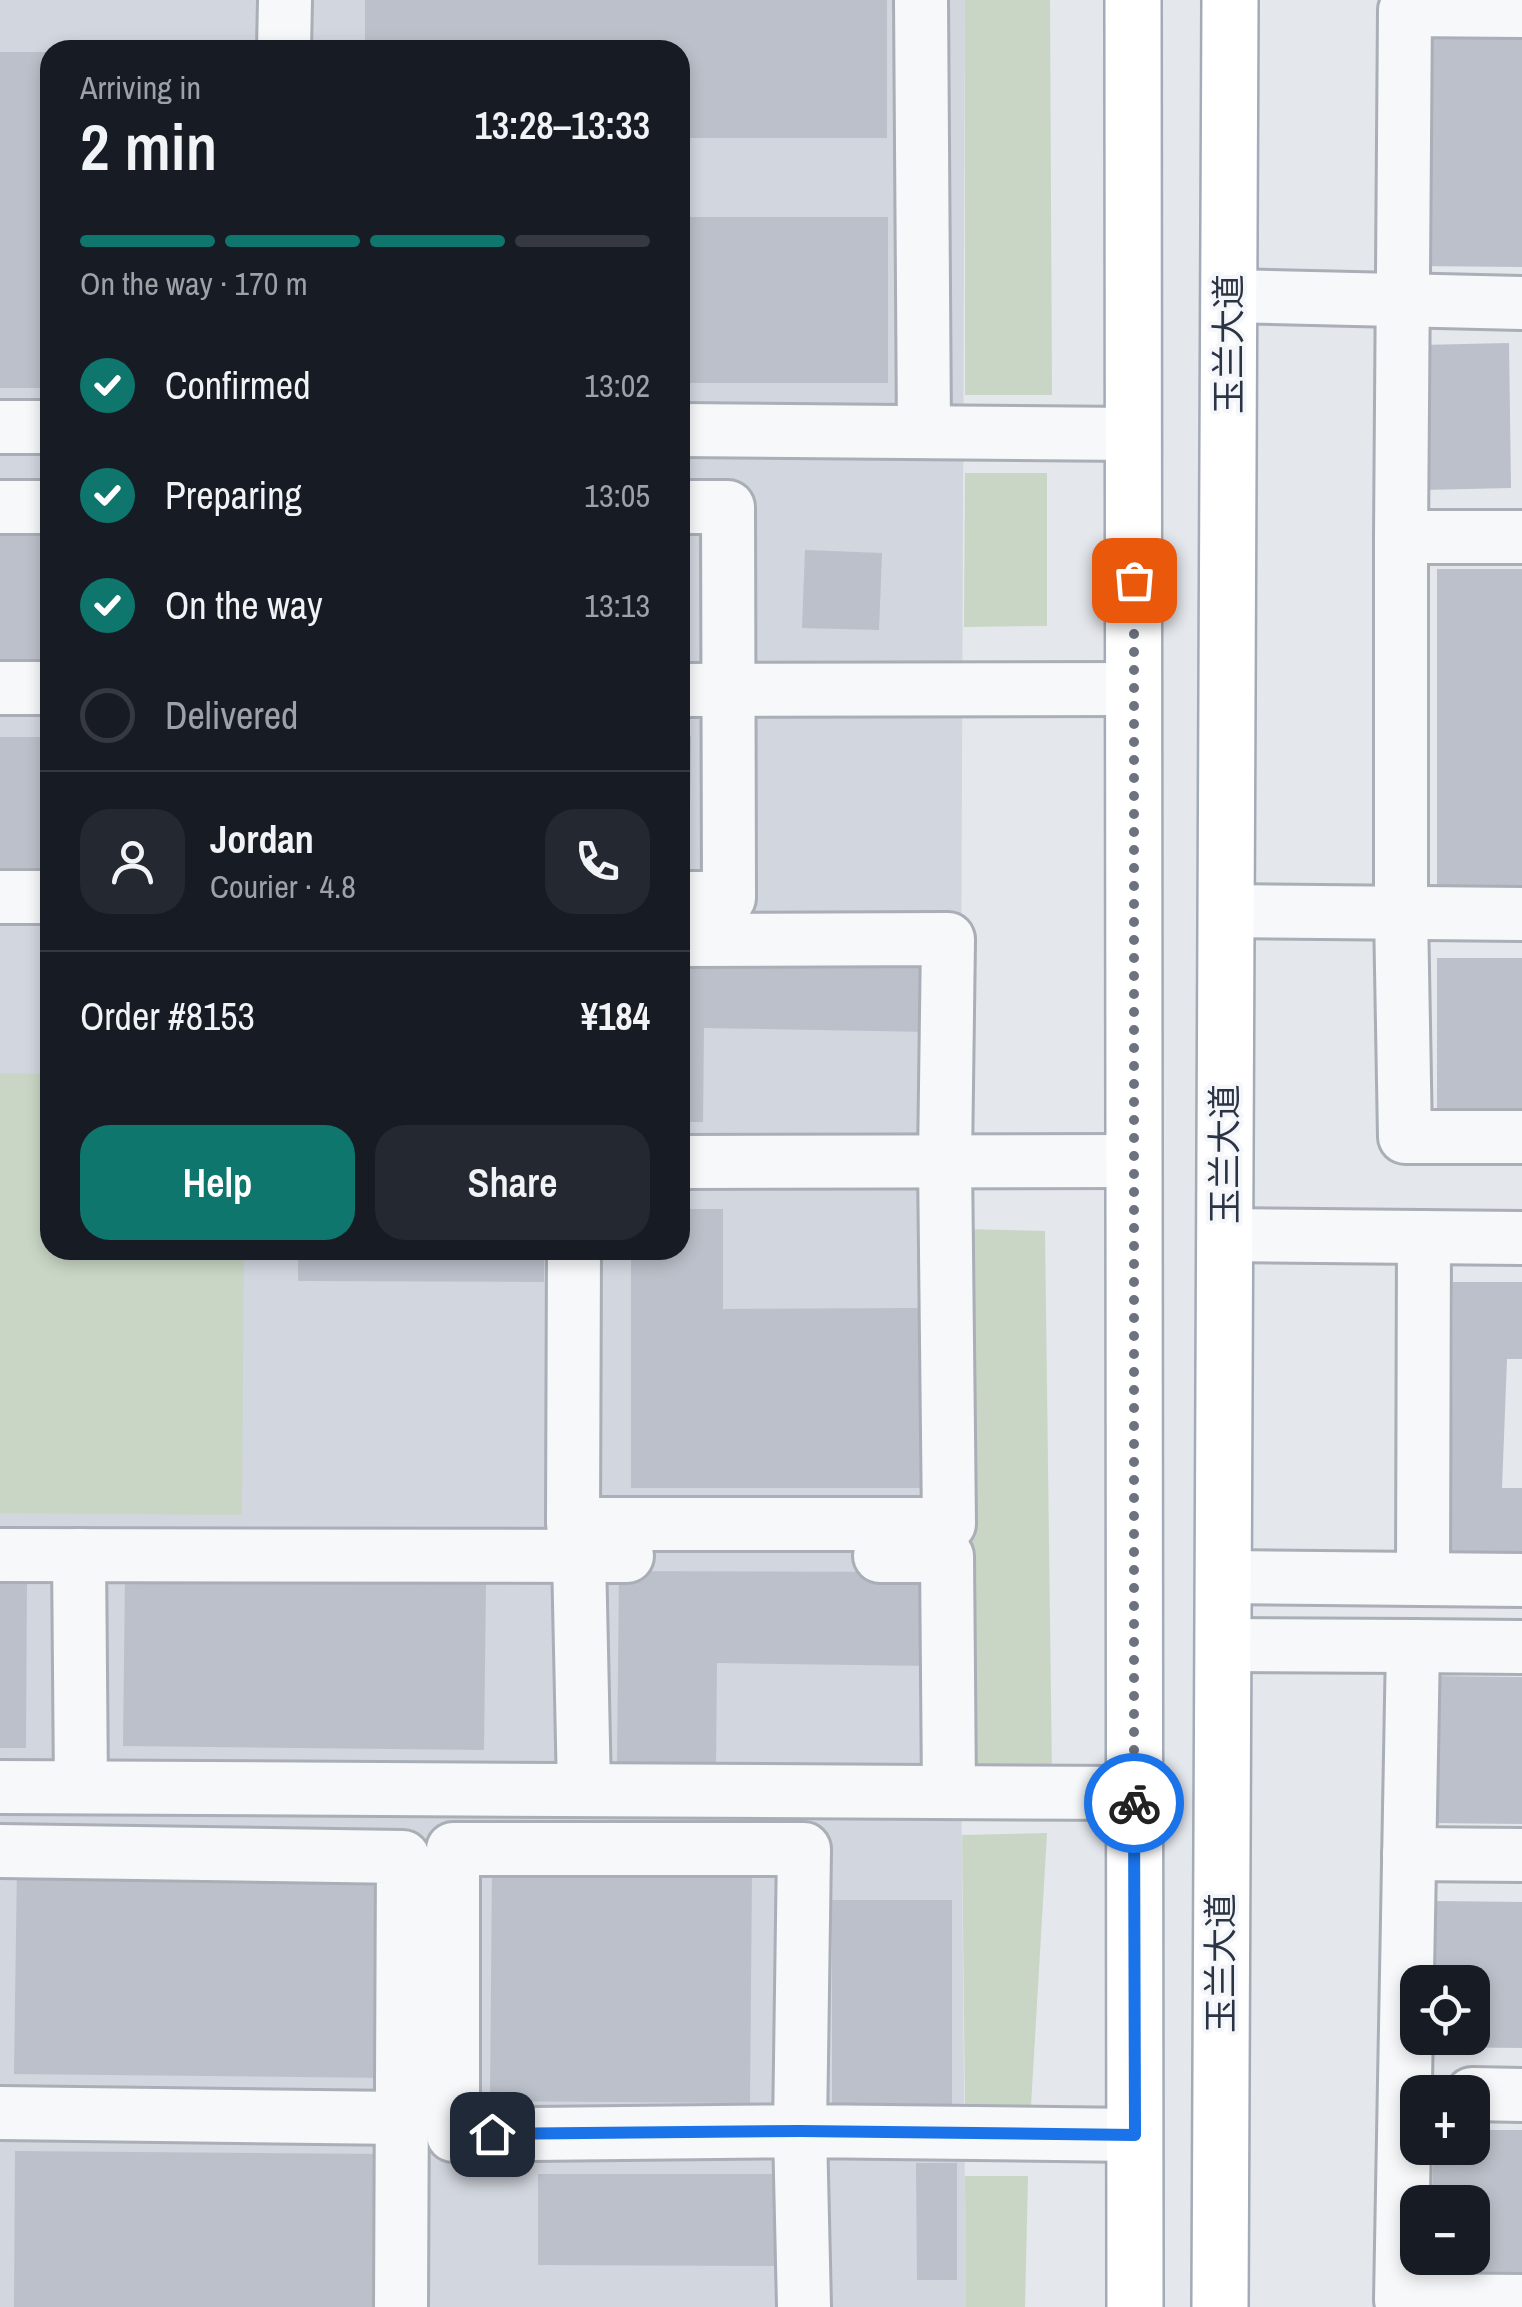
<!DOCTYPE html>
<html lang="en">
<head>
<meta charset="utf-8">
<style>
  :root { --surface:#171b24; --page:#242831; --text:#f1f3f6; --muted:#9ea1a6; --line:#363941; --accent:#0f766e }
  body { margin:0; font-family:"Archivo Narrow","Noto Sans SC",sans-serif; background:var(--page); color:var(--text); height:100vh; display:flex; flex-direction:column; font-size:38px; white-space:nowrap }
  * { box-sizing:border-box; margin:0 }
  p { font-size:32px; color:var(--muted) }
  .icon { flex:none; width:55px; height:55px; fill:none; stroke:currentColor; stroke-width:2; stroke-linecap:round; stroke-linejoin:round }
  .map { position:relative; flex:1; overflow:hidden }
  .drawer { position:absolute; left:40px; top:40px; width:650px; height:1220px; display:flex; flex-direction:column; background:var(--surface); border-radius:30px; box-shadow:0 5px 15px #0003 }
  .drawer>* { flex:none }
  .tools { position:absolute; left:1400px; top:1965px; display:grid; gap:20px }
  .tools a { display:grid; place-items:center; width:90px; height:90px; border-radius:20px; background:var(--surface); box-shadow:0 5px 15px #0003; font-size:50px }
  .pin { position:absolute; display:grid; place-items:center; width:85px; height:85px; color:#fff; margin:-42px; border-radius:20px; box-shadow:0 5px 15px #0006 }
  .courier { position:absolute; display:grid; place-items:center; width:100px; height:100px; margin:-50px; border:8px solid #1a73e8; border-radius:50%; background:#fff; color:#222; box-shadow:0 2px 12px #0007 }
  .headline em { font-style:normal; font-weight:600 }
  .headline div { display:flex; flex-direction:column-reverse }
  .headline { display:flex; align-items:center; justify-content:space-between; height:170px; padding:0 40px }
  h1 { font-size:65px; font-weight:600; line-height:75px }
  .bar { display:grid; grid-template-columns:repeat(4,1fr); gap:15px 10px; align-content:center; height:120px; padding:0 40px }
  .bar i { height:12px; border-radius:8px; background:var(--line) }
  .bar .selected { background:var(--accent) }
  .bar p { grid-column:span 4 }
  .line { display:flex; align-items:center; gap:25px; padding:0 40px; border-top:2px solid var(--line) }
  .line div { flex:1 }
  .round { display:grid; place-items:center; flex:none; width:105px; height:105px; border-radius:30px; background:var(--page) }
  ol { padding:0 40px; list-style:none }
  li { display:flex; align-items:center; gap:30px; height:110px }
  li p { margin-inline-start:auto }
  li .icon { padding:10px; border-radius:50%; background:var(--accent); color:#fff; stroke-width:4 }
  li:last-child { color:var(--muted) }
  li i { width:55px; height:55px; border:5px solid var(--line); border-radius:50% }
  .cta { display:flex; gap:20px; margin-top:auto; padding:20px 40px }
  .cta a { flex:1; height:115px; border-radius:30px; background:var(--accent); color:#fff; font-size:40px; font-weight:600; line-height:115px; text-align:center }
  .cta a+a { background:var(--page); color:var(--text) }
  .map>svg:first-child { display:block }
</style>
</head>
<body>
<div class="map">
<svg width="1522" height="2307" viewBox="0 0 1522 2307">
  <rect width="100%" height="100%" fill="#e4e7ec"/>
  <path fill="#d2d6de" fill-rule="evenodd" d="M0,0H965L959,1534L966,2307H0ZM50,50H680V1250H50Z"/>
  <g fill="#c9d6c5">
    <polygon points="965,0 1050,0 1052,395 965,395"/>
    <polygon points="965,473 1047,473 1047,626 964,627"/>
    <polygon points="0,1073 50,1074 50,1250 244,1250 242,1515 0,1513"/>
    <polygon points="961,1229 1045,1231 1052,1775 961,1775"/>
    <polygon points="1047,1833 1031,2106 965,2106 962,1835"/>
    <polygon points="965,2176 1028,2176 1025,2307 966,2307"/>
  </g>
  <g fill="#bbc0ca">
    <polygon points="365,0 887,0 887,138 680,138 680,50 365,50"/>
    <polygon points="1420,21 1522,22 1522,267 1418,266"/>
    <rect x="0" y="52" width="50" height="336"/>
    <rect x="680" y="217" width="208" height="166"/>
    <polygon points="1509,343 1511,488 1423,490 1420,345"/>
    <polygon points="0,522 50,522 50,664 0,663"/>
    <polygon points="680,526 687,526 686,670 680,670"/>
    <polygon points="805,550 882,553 879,630 802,628"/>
    <rect x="1437" y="569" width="85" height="324"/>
    <polygon points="680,736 691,736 689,880 680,880"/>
    <rect x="0" y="737" width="50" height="142"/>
    <polygon points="680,953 932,957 931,1032 704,1028 703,1122 680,1122"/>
    <rect x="1437" y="958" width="85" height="166"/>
    <polygon points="680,1209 723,1209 723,1309 919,1308 920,1488 631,1488 631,1250 680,1250"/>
    <polygon points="298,1250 544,1250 544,1282 298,1281"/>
    <polygon points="1453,1282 1522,1282 1522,1359 1507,1359 1502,1488 1522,1488 1522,1565 1451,1565"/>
    <polygon points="619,1571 935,1572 933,1666 717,1663 716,1769 617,1767"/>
    <polygon points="125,1577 486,1580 484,1750 123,1746"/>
    <polygon points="0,1578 27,1578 26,1748 0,1748"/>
    <polygon points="1434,1676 1522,1677 1522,1824 1433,1823"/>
    <polygon points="17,1865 390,1869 388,2078 14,2074"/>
    <polygon points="492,1868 752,1870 750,2103 490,2101"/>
    <rect x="832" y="1900" width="120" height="208"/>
    <polygon points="1435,1901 1522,1902 1522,2048 1434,2047 1434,2038 1472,2038 1472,1982 1435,1982"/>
    <polygon points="1472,2130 1522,2130 1522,2277 1431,2276 1431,2258 1472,2258 1472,2202 1432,2202 1433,2148 1472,2148"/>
    <polygon points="15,2151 388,2154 387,2307 14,2307"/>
    <polygon points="916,2163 957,2163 957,2280 917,2280"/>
    <polygon points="538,2174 778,2174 778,2266 538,2265"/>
  </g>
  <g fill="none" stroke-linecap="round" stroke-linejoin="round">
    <g stroke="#a9aeb7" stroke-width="58">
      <g id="minor">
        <polyline points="921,0 924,432"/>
        <polyline points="1522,11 1405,10 1401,537 1522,537"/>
        <polyline points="284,50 285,0"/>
        <polyline points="1229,296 1522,303"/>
        <polyline points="0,427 50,427"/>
        <polyline points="680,430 1133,434"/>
        <polyline points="0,507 50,507"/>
        <polyline points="680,507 728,507 729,898 680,898"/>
        <polyline points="1401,537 1401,913 1405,1137 1522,1137"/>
        <polyline points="0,688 50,688"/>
        <polyline points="680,690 1133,689"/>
        <polyline points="0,897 50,897"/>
        <polyline points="1226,911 1522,914"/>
        <polyline points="680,1162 1134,1161"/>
        <polyline points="1225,1235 1522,1238"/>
        <polyline points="574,1250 573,1524 949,1524 945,1160 948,939 680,940"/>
        <polyline points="0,1555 627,1556"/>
        <polyline points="79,1555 81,1787"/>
        <polyline points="579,1556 584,1790"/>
        <polyline points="880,1556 947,1556 949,1792"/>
        <polyline points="1223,1577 1522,1580"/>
        <polyline points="1423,1578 1424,1237"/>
        <polyline points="1223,1645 1413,1646"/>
        <polyline points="1522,1647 1413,1646 1401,2300 1522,2301"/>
        <polyline points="0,1787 1134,1793"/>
        <polyline points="0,1851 403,1857 401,2307"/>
        <polyline points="1409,1854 1522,1855"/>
        <polyline points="1472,2094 1522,2095"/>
        <polyline points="0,2113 402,2118"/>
        <polyline points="804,2307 800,2131 804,1849 453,1849 453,2135 800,2131 1135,2135"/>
      </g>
    </g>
    <g stroke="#a3abb8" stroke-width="60">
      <g id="major">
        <polyline points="1133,0 1135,2307"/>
        <polyline points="1220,2307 1230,0"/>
      </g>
    </g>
    <use href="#minor" stroke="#f7f8fa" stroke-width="52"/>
    <use href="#major" stroke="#fff" stroke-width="55"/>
  </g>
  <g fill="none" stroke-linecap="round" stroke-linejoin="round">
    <polyline stroke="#6c737f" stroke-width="10" stroke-dasharray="0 18" points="1134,580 1134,1803"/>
    <polyline stroke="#1a73e8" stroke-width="12" points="492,2134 800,2131 1135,2135 1134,1803"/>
  </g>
  <g text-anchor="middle" stroke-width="8" stroke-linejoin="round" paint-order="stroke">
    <g font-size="35" fill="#2b3445" stroke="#f4f6f9">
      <text transform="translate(1229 344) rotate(-90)" y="12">玉兰大道</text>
      <text transform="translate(1225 1154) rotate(-90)" y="12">玉兰大道</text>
      <text transform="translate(1221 1963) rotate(-90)" y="12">玉兰大道</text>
    </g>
  </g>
</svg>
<div class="tools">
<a><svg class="icon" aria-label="locate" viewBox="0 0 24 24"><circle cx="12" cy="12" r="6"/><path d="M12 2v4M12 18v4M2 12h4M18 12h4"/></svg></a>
<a>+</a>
<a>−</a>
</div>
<div class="pin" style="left:1134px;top:580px;background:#ea580c"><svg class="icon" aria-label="bag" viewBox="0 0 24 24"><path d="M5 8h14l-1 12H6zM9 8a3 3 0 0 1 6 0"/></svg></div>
<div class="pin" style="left:492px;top:2134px;background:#1f2937"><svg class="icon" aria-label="home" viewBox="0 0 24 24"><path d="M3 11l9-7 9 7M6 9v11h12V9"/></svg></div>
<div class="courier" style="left:1134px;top:1803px"><svg class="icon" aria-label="bike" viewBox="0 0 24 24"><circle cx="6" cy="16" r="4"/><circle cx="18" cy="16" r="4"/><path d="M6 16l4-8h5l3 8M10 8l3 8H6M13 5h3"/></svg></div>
<section class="drawer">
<div class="headline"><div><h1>2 min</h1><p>Arriving in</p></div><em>13:28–13:33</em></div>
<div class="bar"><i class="selected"></i><i class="selected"></i><i class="selected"></i><i></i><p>On the way · 170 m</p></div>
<ol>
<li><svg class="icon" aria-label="check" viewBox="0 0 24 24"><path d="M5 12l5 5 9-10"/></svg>Confirmed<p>13:02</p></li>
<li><svg class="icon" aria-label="check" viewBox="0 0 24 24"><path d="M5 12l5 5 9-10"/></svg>Preparing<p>13:05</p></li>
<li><svg class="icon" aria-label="check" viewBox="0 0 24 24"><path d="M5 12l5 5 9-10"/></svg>On the way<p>13:13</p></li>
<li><i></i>Delivered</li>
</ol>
<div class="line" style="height:180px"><a class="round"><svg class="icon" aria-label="person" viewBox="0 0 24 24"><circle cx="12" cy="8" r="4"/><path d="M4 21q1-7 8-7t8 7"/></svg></a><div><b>Jordan</b><p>Courier · 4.8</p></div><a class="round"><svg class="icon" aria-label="phone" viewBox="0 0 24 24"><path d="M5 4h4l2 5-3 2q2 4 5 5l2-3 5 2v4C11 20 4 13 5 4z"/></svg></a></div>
<div class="line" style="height:130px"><div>Order #8153</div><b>¥184</b></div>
<div class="cta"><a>Help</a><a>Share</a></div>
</section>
</div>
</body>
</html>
